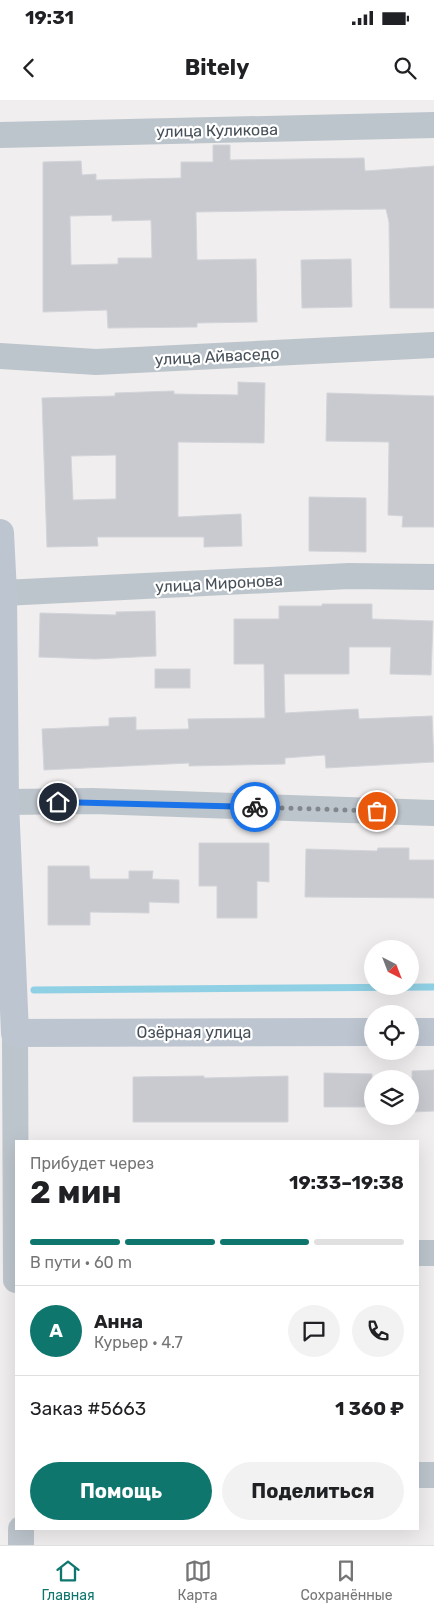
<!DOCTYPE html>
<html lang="ru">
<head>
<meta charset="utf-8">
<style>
  :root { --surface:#fff; --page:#f2f2f2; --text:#202124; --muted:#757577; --line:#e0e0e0; --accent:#0f766e }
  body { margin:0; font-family:Rubik,sans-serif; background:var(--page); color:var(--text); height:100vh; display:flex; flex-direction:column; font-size:19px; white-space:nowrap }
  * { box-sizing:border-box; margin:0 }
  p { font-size:16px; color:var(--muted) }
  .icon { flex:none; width:28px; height:28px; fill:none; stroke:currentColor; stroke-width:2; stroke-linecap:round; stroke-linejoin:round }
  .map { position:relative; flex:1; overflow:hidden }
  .side { position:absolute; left:15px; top:1040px; width:404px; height:390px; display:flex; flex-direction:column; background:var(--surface); border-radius:0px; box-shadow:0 5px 20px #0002 }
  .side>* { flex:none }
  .needle { width:32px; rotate:138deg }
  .tools { position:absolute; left:364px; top:840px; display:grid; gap:10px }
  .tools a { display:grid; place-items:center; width:55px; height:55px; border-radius:50%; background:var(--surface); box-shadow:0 5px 20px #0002; font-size:25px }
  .pin { position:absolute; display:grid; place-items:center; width:42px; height:42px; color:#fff; margin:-21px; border:2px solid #fff; border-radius:50%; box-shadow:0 1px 5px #0007 }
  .courier { position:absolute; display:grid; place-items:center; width:50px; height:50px; margin:-25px; border:4px solid #1a73e8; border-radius:50%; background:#fff; color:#222; box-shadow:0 1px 6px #0007 }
  .summary em { font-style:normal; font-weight:700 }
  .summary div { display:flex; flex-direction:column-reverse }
  .summary { display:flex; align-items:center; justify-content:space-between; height:85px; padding:0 15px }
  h1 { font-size:32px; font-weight:700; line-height:38px }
  .bar { display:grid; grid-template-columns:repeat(4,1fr); gap:8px 5px; align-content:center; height:60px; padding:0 15px }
  .bar i { height:6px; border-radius:4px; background:var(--line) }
  .bar .on { background:var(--accent) }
  .bar p { grid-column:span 4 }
  .line { display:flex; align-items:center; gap:12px; padding:0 15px; border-top:1px solid var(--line) }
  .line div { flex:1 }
  .round { display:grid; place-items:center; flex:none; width:52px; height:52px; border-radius:26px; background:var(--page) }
  .cta { display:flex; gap:10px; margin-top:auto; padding:10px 15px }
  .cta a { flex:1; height:58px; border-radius:30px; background:var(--accent); color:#fff; font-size:20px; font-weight:700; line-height:58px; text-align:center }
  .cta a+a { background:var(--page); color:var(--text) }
  .status { display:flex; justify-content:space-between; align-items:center; height:35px; padding:0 25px; background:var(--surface); direction:ltr }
  .status svg { height:14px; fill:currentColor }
  header { display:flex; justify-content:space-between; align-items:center; height:65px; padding:0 15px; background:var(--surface); font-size:22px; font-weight:700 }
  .menu { display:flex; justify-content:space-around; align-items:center; height:70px; border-top:1px solid var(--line); background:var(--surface); font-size:14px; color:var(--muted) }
  .menu a { display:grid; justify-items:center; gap:2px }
  .menu .on { color:var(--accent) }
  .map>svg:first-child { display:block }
</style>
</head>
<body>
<div class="status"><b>19:31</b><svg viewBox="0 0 49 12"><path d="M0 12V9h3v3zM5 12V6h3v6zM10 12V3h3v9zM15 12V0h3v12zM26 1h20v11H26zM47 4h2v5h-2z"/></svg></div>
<header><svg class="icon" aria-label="back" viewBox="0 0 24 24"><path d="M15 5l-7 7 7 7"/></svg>Bitely<svg class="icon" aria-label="search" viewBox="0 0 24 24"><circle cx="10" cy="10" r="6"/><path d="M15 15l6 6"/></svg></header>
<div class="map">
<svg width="434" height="1445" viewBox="0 0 434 1445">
  <rect width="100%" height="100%" fill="#f0eeee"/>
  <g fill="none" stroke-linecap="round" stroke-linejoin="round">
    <polyline stroke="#90d0e4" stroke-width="7" points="34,890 434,887"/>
  </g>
  <g fill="#c8cad0" stroke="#d2d4d9" fill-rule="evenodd">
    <path d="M213,45H230V60L364,58L365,71L434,66V208H390L389,122L386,109L196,112L197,160L256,159L257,222L197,223V227L108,228L107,210L43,212V62L81,61L82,75L96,74V80L181,78V62H213ZM112,115V121L151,120L152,158H118V164L71,165L70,116Z"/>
    <polygon points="351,159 352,207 302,208 301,160"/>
    <path d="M238,282L265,283L264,343L178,342V417L241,414L242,446L204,447V437H97L98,446L47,447L42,298L115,296V293L174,291V294L238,295ZM116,355V399L73,400L71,356Z"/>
    <polygon points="327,293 434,296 434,427 402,427 403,416 388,415 389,342 326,341"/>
    <polygon points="309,397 366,398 366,452 309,451"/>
    <polygon points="322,504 372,504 372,519 433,521 431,575 390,574 391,547 349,547 349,574 284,574 285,613 358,609 359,619 432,616 434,662 326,668 325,655 285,658 285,664 189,666 189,663 44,670 42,629 109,626 109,618 136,617 136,630 189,629 188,619 265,618 264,564 234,564 234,519 279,519 279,506 322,506"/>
    <polygon points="155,511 156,556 95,559 39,557 40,513 116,515 116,512"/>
    <rect x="155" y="569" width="35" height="19"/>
    <polygon points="199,743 269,743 269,782 257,781 257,818 217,818 217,786 199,786"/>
    <polygon points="378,748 409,748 409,760 434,760 434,798 305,797 306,749 377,751"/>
    <polygon points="48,766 89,766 90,779 129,779 129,771 153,771 152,779 179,780 179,803 149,802 149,813 90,812 90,825 48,825"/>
    <polygon points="434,970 434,1011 412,1012 412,971"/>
    <polygon points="324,973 372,974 371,1007 324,1007"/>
    <polygon points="204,976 204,978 288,976 288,1022 133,1022 133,977"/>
  </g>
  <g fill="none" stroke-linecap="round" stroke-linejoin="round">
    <g stroke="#bdc5cc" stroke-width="26">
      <polyline points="0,35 434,25"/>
      <polyline points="0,256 96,262 434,245"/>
      <polyline points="3,493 349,476 434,477"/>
      <polyline points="5,702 93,701 434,713"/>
      <polyline points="15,933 16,1180"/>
      <polyline points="418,1153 434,1153"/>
      <polyline points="418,1375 434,1375"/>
      <polyline points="21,1429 21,1445"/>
    </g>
    <g stroke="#bdc5d0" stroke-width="28">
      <polyline points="0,433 3,493 5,702 15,933 372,932"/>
      <polyline points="410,932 434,932"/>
    </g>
  </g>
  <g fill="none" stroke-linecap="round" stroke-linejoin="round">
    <polyline stroke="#82878d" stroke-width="5" stroke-dasharray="0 9" points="255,707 377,711"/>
    <polyline stroke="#1a73e8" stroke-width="6" points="58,702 255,707"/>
  </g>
  <g text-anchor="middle" stroke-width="4.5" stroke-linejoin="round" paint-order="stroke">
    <g font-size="16" fill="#475059" stroke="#fff">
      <text transform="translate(217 30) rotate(-1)" y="6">улица Куликова</text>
      <text transform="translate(217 256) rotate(-3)" y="6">улица Айваседо</text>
      <text transform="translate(219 483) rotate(-3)" y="6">улица Миронова</text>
      <text x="194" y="938">Озёрная улица</text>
    </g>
  </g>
</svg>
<div class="tools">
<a><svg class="needle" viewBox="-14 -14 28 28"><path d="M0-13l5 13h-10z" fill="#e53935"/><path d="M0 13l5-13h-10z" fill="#757577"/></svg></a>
<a><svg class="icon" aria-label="locate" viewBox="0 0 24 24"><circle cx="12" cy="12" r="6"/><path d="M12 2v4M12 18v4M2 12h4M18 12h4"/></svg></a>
<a><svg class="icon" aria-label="layers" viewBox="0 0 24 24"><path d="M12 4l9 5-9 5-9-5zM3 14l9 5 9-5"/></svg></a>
</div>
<div class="pin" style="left:377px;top:711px;background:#ea580c"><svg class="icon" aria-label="bag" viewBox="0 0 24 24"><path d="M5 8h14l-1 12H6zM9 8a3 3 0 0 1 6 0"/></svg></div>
<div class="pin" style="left:58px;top:702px;background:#1f2937"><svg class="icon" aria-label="home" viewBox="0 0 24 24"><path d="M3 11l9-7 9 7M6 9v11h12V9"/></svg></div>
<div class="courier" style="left:255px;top:707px"><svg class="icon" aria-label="bike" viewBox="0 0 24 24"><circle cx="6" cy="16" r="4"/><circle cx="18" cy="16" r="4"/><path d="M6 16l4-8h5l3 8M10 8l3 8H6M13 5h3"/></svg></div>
<section class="side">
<div class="summary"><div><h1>2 мин</h1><p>Прибудет через</p></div><em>19:33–19:38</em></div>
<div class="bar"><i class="on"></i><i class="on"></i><i class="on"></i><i></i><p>В пути · 60 m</p></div>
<div class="line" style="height:90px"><b class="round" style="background:var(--accent);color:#fff">А</b><div><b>Анна</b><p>Курьер · 4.7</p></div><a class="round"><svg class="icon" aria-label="chat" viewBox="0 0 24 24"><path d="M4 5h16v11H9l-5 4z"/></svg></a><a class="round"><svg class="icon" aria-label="phone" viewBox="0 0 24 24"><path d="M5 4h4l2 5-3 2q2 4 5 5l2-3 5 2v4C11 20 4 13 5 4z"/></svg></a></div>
<div class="line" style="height:65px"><div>Заказ #5663</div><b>1 360 ₽</b></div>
<div class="cta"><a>Помощь</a><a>Поделиться</a></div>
</section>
</div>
<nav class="menu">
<a class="on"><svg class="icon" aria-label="home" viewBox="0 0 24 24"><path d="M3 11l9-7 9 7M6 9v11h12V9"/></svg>Главная</a>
<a><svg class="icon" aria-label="map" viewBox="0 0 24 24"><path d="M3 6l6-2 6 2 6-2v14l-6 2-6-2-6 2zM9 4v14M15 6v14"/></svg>Карта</a>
<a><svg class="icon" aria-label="saved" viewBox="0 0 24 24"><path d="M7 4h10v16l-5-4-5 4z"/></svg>Сохранённые</a>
</nav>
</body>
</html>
